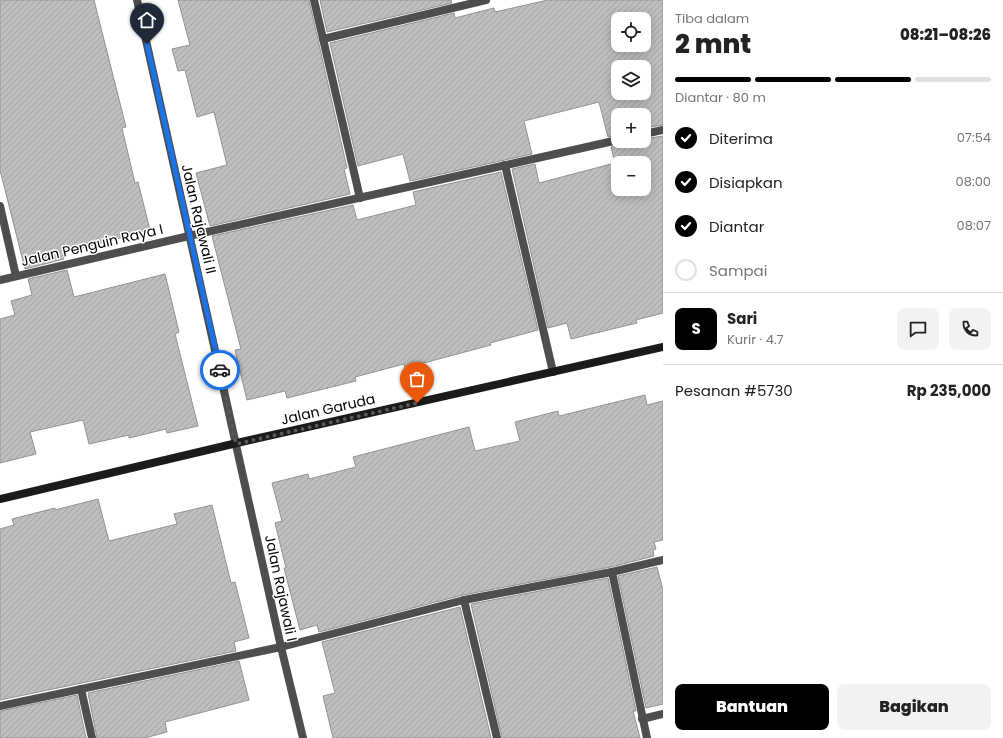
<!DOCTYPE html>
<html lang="id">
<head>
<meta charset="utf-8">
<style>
  :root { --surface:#fff; --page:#f2f2f2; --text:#222; --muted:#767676; --line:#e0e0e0; --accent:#000 }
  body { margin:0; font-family:Poppins,sans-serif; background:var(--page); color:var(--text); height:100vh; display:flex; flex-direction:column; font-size:15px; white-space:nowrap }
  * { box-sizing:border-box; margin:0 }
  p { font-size:13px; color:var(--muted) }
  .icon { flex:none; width:22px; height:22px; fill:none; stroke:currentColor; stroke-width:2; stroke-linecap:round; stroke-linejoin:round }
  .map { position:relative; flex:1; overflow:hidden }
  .drawer { display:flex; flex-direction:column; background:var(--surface); width:340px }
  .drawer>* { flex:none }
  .fabs { position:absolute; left:611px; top:12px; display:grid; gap:8px }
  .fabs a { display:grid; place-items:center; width:40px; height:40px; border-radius:8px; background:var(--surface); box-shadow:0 2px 10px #0003; font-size:20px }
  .pin { position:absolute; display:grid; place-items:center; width:34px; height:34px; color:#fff; margin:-41px -17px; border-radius:50% 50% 50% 0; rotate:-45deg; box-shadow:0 0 4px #0007 }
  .pin .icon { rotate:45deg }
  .courier { position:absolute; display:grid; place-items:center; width:40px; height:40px; margin:-20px; border:3px solid #1a73e8; border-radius:50%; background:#fff; color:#222; box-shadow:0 1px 5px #0007 }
  .summary em { font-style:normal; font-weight:800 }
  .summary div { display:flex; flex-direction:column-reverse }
  .summary { display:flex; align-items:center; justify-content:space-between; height:68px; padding:0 12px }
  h1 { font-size:26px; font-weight:800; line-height:30px }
  .bar { display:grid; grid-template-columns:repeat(4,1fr); gap:6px 4px; align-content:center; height:48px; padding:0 12px }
  .bar i { height:5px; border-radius:3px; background:var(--line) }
  .bar .selected { background:var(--accent) }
  .bar p { grid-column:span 4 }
  .line { display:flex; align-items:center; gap:10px; padding:0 12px; border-top:1px solid var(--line) }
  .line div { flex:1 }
  .round { display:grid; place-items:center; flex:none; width:42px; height:42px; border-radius:8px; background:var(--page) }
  ol { padding:0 12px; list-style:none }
  li { display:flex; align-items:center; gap:12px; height:44px }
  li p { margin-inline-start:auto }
  li .icon { padding:4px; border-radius:50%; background:var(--accent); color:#fff; stroke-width:4 }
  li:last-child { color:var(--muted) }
  li i { width:22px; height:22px; border:2px solid var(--line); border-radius:50% }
  .cta { display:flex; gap:8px; margin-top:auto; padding:8px 12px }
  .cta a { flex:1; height:46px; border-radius:8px; background:var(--accent); color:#fff; font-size:16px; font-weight:800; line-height:46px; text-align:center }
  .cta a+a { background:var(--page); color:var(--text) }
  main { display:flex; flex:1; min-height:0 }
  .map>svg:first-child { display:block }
</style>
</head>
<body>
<main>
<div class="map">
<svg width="663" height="738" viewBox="0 0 663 738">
  <defs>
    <pattern id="building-hatch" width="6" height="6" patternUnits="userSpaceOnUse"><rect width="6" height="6" fill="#bebebe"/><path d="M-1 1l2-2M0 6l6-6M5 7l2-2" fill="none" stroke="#a2a2a2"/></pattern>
  </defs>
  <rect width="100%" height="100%" fill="#fff"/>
  <g fill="url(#building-hatch)" stroke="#929292" fill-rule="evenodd">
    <polygon points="0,0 94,0 126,127 122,128 135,183 138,182 150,230 63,253 64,259 25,269 0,170"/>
    <polygon points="178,0 309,0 347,168 344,169 350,194 210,226 196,173 227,165 214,112 197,117 185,70 178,71 172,49 190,45"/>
    <polygon points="320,0 451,0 452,3 327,32"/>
    <path d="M548,0H663V125L644,128V115H618V135L608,137L599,102L524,121L532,154L410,181L403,154L358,166L330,43L454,13L455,18L494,8L495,12ZM618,19H644V45H618ZM618,67H644V93H618Z"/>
    <path d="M663,136V313L636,320L637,323L571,339L567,323L548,328L512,169L535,164L539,183L615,163L611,147L620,145L623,141H644V139ZM618,163H644V189H618Z"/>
    <polygon points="501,172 538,330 490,343 491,345 405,368 404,364 355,377 356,381 287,398 285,391 247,400 235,350 241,349 212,236 353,205 357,220 416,205 413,192"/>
    <polygon points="67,270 74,297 165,274 179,332 175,334 198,426 167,433 166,429 129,438 129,435 89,444 83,420 30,432 36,454 0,463 0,319 15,315 11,301 32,295 28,279"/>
    <polygon points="645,395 647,405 663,401 663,540 654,542 656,549 653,550 654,556 611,567 463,595 319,632 317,625 300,630 284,568 286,568 275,523 282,521 272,483 308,474 309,479 356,467 353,457 469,427 475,451 520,441 515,422 558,411 559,416"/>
    <polygon points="98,499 109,541 177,524 174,514 212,505 231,583 235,582 249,638 234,642 236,651 0,700 0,529 14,525 12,519 55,508 55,510"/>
    <polygon points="657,567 663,590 663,704 646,708 618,576"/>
    <polygon points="608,578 636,711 633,711 640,738 502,738 471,604"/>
    <polygon points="460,607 491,738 333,738 323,696 335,693 322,642"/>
    <polygon points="239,661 249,700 165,722 167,732 145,738 97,738 88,693"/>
    <polygon points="77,695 86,738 0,738 0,711"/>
  </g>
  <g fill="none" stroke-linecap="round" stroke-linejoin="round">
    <polyline stroke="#4e4e4e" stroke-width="8" points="505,165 553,372"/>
    <g stroke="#4e4e4e" stroke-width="8">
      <polyline points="137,0 281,647 303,738"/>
      <polyline points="314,0 360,198"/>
      <polyline points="323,39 486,0"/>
      <polyline points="644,134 663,130"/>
      <polyline points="0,206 16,276"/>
      <polyline points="0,280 189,236 618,140"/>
      <polyline points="612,572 647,738"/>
      <polyline points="464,600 497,738"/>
      <polyline points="81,689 92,738"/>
      <polyline points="0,706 281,647 464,600 612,572 663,560"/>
      <polyline points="642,719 663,714"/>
    </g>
    <polyline stroke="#1b1b1b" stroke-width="8" points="0,499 237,443 663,347"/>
  </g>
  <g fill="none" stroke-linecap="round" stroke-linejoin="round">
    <polyline stroke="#595959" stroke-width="4" stroke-dasharray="0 7.2" points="220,370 236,444 417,403"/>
    <polyline stroke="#1a73e8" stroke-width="5" points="147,44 220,370"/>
  </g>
  <g text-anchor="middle" stroke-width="3" stroke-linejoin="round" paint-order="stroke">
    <g font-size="14" fill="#000" stroke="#fff">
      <text transform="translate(199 219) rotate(77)" y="5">Jalan Rajawali II</text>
      <text transform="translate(92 245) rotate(-13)" y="5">Jalan Penguin Raya I</text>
      <text transform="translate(328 409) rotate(-13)" y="5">Jalan Garuda</text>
      <text transform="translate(281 588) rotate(78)" y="5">Jalan Rajawali I</text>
    </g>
  </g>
</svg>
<div class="fabs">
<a><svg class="icon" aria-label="locate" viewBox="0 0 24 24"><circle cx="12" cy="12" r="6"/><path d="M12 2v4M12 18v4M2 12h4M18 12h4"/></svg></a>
<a><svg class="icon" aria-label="layers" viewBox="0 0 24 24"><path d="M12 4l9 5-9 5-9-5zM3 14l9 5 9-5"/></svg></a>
<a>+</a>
<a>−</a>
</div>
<div class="pin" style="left:417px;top:403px;background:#ea580c"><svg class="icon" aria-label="bag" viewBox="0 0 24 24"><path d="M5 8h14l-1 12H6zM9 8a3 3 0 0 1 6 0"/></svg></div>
<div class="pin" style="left:147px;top:44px;background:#1f2937"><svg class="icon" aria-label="home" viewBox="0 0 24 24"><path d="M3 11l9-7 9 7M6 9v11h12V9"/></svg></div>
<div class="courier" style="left:220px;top:370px"><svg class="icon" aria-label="car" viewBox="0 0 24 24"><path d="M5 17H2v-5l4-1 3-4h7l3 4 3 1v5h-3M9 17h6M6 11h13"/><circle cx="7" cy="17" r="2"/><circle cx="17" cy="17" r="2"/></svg></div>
</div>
<section class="drawer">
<div class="summary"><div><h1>2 mnt</h1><p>Tiba dalam</p></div><em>08:21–08:26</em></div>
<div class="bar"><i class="selected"></i><i class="selected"></i><i class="selected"></i><i></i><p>Diantar · 80 m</p></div>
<ol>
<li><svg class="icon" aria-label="check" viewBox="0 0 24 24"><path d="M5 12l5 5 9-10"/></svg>Diterima<p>07:54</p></li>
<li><svg class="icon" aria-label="check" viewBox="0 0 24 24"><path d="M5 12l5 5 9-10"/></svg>Disiapkan<p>08:00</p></li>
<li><svg class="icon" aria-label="check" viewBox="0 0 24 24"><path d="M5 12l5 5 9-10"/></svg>Diantar<p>08:07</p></li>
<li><i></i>Sampai</li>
</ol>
<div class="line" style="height:72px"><b class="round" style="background:var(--accent);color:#fff">S</b><div><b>Sari</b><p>Kurir · 4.7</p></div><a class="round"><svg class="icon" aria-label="chat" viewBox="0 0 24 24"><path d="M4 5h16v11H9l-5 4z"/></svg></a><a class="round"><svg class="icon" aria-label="phone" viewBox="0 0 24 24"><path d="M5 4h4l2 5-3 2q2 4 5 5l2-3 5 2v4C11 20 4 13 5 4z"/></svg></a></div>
<div class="line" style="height:52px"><div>Pesanan #5730</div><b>Rp 235,000</b></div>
<div class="cta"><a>Bantuan</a><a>Bagikan</a></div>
</section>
</main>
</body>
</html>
